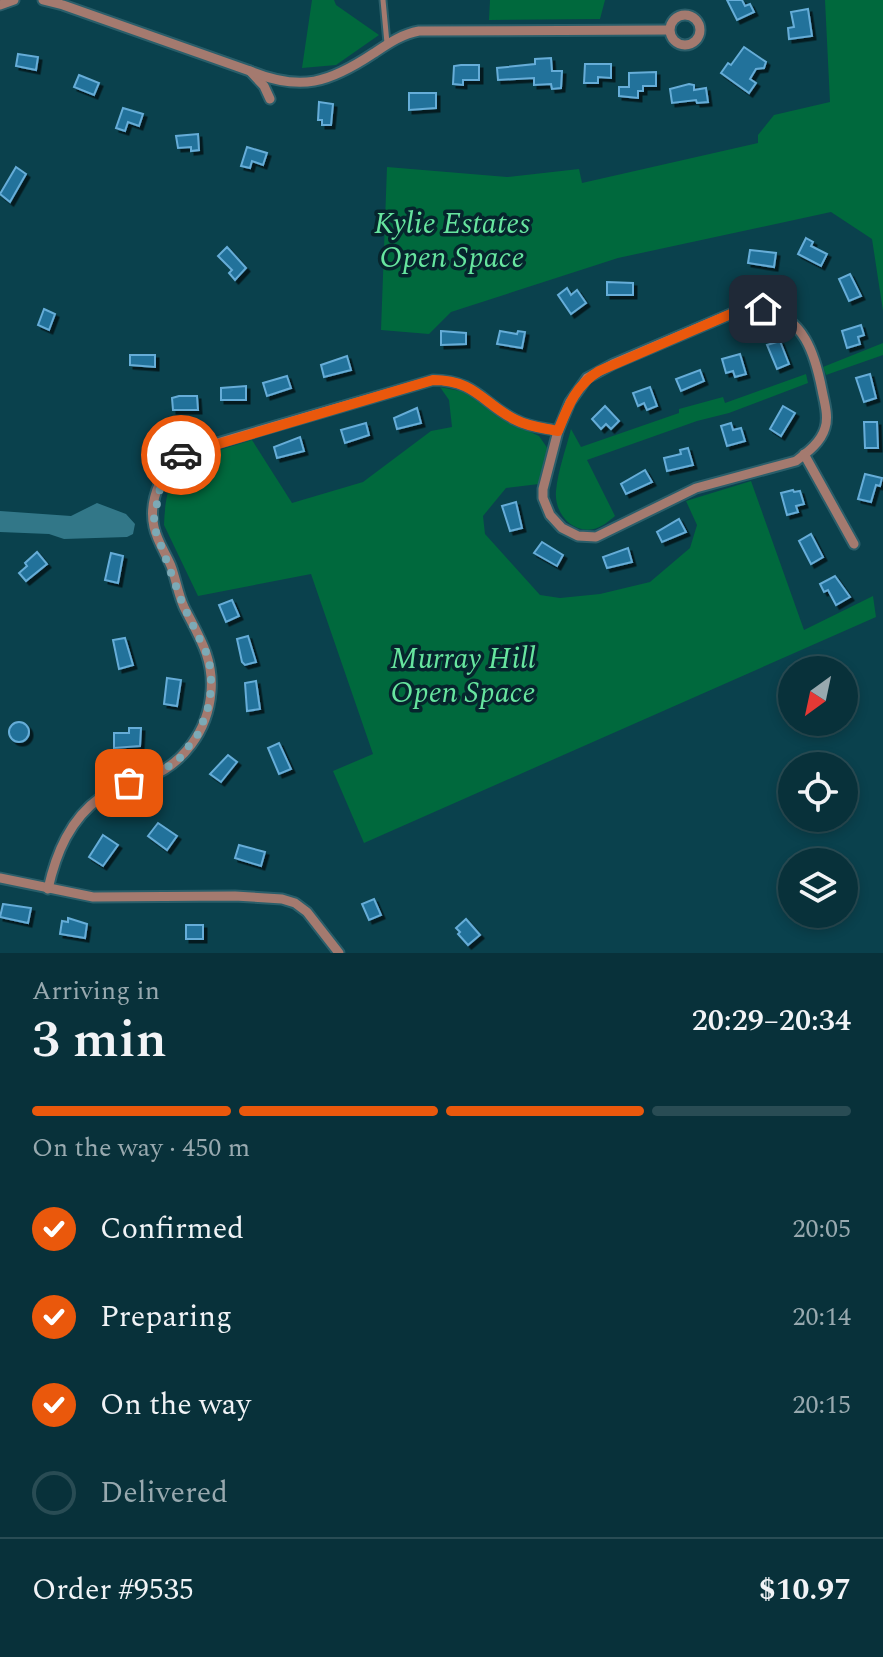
<!DOCTYPE html>
<html lang="en">
<head>
<meta charset="utf-8">
<style>
  :root { --surface:#08313a; --page:#113942; --text:#f1f3f6; --muted:#98a9af; --line:#294c54; --accent:#ea580c }
  body { margin:0; font-family:Spectral,serif; background:var(--page); color:var(--text); height:100vh; display:flex; flex-direction:column; font-size:30px; white-space:nowrap }
  * { box-sizing:border-box; margin:0 }
  p { font-size:26px; color:var(--muted) }
  .icon { flex:none; width:44px; height:44px; fill:none; stroke:currentColor; stroke-width:2; stroke-linecap:round; stroke-linejoin:round }
  .map { position:relative; height:953px; overflow:hidden }
  .sheet { display:flex; flex-direction:column; background:var(--surface); flex:1 }
  .sheet>* { flex:none }
  .needle { width:52px; rotate:213deg }
  .buttons { position:absolute; left:778px; top:656px; display:grid; gap:16px }
  .buttons a { display:grid; place-items:center; width:80px; height:80px; border-radius:50%; background:var(--surface); box-shadow:0 4px 12px #0003,0 0 0 2px var(--line); font-size:40px }
  .pin { position:absolute; display:grid; place-items:center; width:68px; height:68px; color:#fff; margin:-34px; border-radius:16px; box-shadow:0 4px 12px #0006 }
  .courier { position:absolute; display:grid; place-items:center; width:80px; height:80px; margin:-40px; border:6px solid #ea580c; border-radius:50%; background:#fff; color:#222; box-shadow:0 2px 10px #0007 }
  .summary em { font-style:normal; font-weight:600 }
  .summary div { display:flex; flex-direction:column-reverse }
  .summary { display:flex; align-items:center; justify-content:space-between; height:136px; padding:0 32px }
  h1 { font-size:52px; font-weight:600; line-height:60px }
  .bar { display:grid; grid-template-columns:repeat(4,1fr); gap:12px 8px; align-content:center; height:96px; padding:0 32px }
  .bar i { height:10px; border-radius:6px; background:var(--line) }
  .bar .current { background:var(--accent) }
  .bar p { grid-column:span 4 }
  .line { display:flex; align-items:center; gap:20px; padding:0 32px; border-top:2px solid var(--line) }
  .line div { flex:1 }
  ol { padding:0 32px; list-style:none }
  li { display:flex; align-items:center; gap:24px; height:88px }
  li p { margin-inline-start:auto }
  li .icon { padding:8px; border-radius:50%; background:var(--accent); color:#fff; stroke-width:4 }
  li:last-child { color:var(--muted) }
  li i { width:44px; height:44px; border:4px solid var(--line); border-radius:50% }
  .map>svg:first-child { display:block }
</style>
</head>
<body>
<div class="map">
<svg width="883" height="953" viewBox="0 0 883 953">
  <defs>
    <filter id="shadow"><feDropShadow dx="3.5" dy="3.5" stdDeviation="0" flood-color="#0009"/></filter>
  </defs>
  <rect width="100%" height="100%" fill="#0a414d"/>
  <g fill="#00693d">
    <polygon points="312,0 334,0 336,5 379,35 336,65 302,68"/>
    <polygon points="490,0 605,0 600,19 489,20"/>
    <polygon points="825,0 883,0 883,311 872,239 831,212 618,258 451,312 429,334 381,330 387,167 507,177 579,169 582,183 758,143 758,135 774,115 830,102"/>
    <polygon points="883,343 883,355 826,375 823,367"/>
    <path d="M806,374L808,383L729,413L697,421L587,460L615,516C609,521 602,527 594,529C571,534 554,512 556,491C558,470 566,449 571,429L581,447L679,413V409L723,397L725,403Z"/>
    <path d="M440,387L471,393L516,425L539,436L548,449L539,484L506,488L483,516L485,534L540,595L560,598L600,594L650,582L690,548L697,525L686,501L751,481L804,630L873,596L876,617L364,843L333,771L373,754L311,574L198,596L164,525C165,500 168,474 190,459L252,440L292,503L363,482L431,431L452,427L449,400Z"/>
  </g>
  <polygon fill="#327788" points="97,503 126,514 135,524 133,534 127,537 64,539 49,534 0,532 0,511 71,516"/>
  <g fill="#24729b" stroke="#66add8" stroke-width="2" filter="url(#shadow)">
    <polygon points="727,0 742,0 745,6 750,4 754,12 737,20"/>
    <polygon points="808,9 812,36 789,39 788,28 794,27 791,12"/>
    <polygon points="744,47 766,62 764,68 756,69 750,79 756,83 749,93 721,73 728,63 731,65"/>
    <polygon points="18,54 38,57 36,70 16,66"/>
    <polygon points="551,58 552,71 562,71 561,88 552,89 551,84 534,85 534,78 498,80 497,68 535,64 535,59"/>
    <polygon points="585,64 611,64 611,78 598,77 598,83 584,83"/>
    <polygon points="461,65 479,65 479,80 463,80 463,85 453,84 454,66"/>
    <polygon points="656,72 656,86 643,86 643,91 638,91 638,98 619,96 619,87 629,87 629,73"/>
    <polygon points="79,75 99,83 94,95 74,87"/>
    <polygon points="689,84 694,85 694,90 706,88 708,102 697,103 696,100 672,103 670,89"/>
    <polygon points="409,93 436,93 436,108 409,110"/>
    <polygon points="319,102 333,104 331,125 322,125 322,120 318,120"/>
    <polygon points="123,108 143,114 139,126 128,122 125,131 116,128"/>
    <polygon points="198,134 199,150 191,151 191,147 178,148 176,136"/>
    <polygon points="247,147 267,153 263,165 252,161 250,168 241,166"/>
    <polygon points="16,167 26,174 10,202 0,194"/>
    <polygon points="806,238 813,242 811,246 827,254 821,266 798,254"/>
    <polygon points="227,247 246,268 235,280 229,273 232,270 218,256"/>
    <polygon points="750,250 776,253 774,267 748,263"/>
    <polygon points="850,274 861,296 849,301 839,279"/>
    <polygon points="607,282 633,283 633,295 607,295"/>
    <polygon points="567,288 571,295 577,290 586,303 571,314 558,295"/>
    <polygon points="44,309 55,314 49,330 38,325"/>
    <polygon points="861,325 864,335 858,337 860,344 847,348 842,331"/>
    <polygon points="441,331 466,333 466,344 441,345"/>
    <polygon points="500,331 517,334 518,331 525,332 522,348 497,344"/>
    <polygon points="780,341 789,364 777,369 767,345"/>
    <polygon points="740,354 746,374 735,377 733,371 726,373 722,359"/>
    <polygon points="130,355 155,355 155,367 130,365"/>
    <polygon points="347,356 351,370 324,377 321,365"/>
    <polygon points="700,370 704,381 681,391 676,379"/>
    <polygon points="870,374 876,398 864,402 856,378"/>
    <polygon points="287,376 291,388 267,396 263,383"/>
    <polygon points="246,386 246,400 221,400 221,388"/>
    <polygon points="650,387 657,406 647,410 644,403 638,406 633,393"/>
    <polygon points="179,396 197,396 198,410 173,410 172,398"/>
    <polygon points="605,406 619,421 611,429 606,424 601,429 592,419"/>
    <polygon points="783,406 795,413 781,436 770,429"/>
    <polygon points="417,408 421,423 397,429 394,418"/>
    <polygon points="864,422 877,422 878,448 865,448"/>
    <polygon points="366,423 369,435 345,443 341,430"/>
    <polygon points="731,423 733,430 741,428 745,441 727,446 721,426"/>
    <polygon points="300,437 304,451 277,458 274,447"/>
    <polygon points="688,448 693,465 667,471 664,458 681,454 680,450"/>
    <polygon points="645,470 652,482 626,494 621,484"/>
    <polygon points="865,474 882,478 880,486 876,485 871,502 858,499"/>
    <polygon points="793,490 794,492 800,491 804,504 796,506 798,512 787,515 781,493"/>
    <polygon points="516,502 522,528 510,531 502,506"/>
    <polygon points="679,519 686,532 662,542 657,532"/>
    <polygon points="811,534 823,557 811,564 799,541"/>
    <polygon points="542,542 563,555 557,566 534,553"/>
    <polygon points="628,548 632,562 607,568 603,557"/>
    <polygon points="37,552 47,564 26,581 19,573 27,566 25,563"/>
    <polygon points="111,553 123,556 118,583 105,580"/>
    <polygon points="835,576 850,597 836,605 828,590 824,592 820,584"/>
    <polygon points="232,600 239,616 226,622 219,605"/>
    <polygon points="248,636 256,662 245,665 242,662 237,639"/>
    <polygon points="125,638 133,665 119,669 113,640"/>
    <polygon points="167,678 181,680 177,706 164,704"/>
    <polygon points="256,681 260,709 247,711 245,683"/>
    <circle cx="19" cy="732" r="10"/>
    <polygon points="129,728 141,728 140,746 114,748 114,733 129,733"/>
    <polygon points="279,743 291,769 279,774 268,748"/>
    <polygon points="228,755 237,762 221,782 210,774"/>
    <polygon points="158,823 177,836 167,850 148,836"/>
    <polygon points="103,835 118,845 103,866 89,857"/>
    <polygon points="239,845 265,852 261,866 235,858"/>
    <polygon points="374,899 381,915 369,920 362,904"/>
    <polygon points="3,904 31,908 28,923 0,917"/>
    <polygon points="68,918 87,924 85,938 60,934 62,921 68,922"/>
    <polygon points="466,919 480,935 468,945 458,934 460,932 456,928"/>
    <rect x="186" y="925" width="17" height="14"/>
  </g>
  <g fill="none" stroke-linecap="round" stroke-linejoin="round">
    <g stroke="#2a5e6a" stroke-width="9">
      <polyline id="lane" points="383,0 387,43"/>
    </g>
    <g stroke="#2a5e6a" stroke-width="13">
      <g id="street">
        <polyline points="43,0 63,5 250,71 264,86 270,99"/>
        <polyline points="0,5 14,0"/>
        <circle cx="685" cy="30" r="15"/>
        <path d="M250,71C301,92 329,83 374,53C389,43 402,34 419,31L669,30"/>
        <path d="M763,309C804,317 815,354 822,390C824,401 829,416 825,428C821,442 808,452 796,461L696,488L596,537L578,536L562,528L550,515L543,498V489L558,431L570,402L587,378L613,364L740,310Z"/>
        <polyline points="804,454 854,544"/>
        <polyline points="0,878 93,897 235,896 282,899 295,903 307,912 339,953"/>
        <path d="M48,889C56,853 70,819 101,797C115,787 130,785 145,779C183,765 208,731 211,692C214,658 198,635 184,607C178,594 176,579 171,566C166,554 157,541 154,527C148,501 163,461 190,451L433,380C476,380 483,404 516,420C529,427 544,428 558,431"/>
      </g>
    </g>
    <use href="#lane" stroke="#a47a6f" stroke-width="5"/>
    <use href="#street" stroke="#a47a6f" stroke-width="9"/>
  </g>
  <g fill="none" stroke-linecap="round" stroke-linejoin="round">
    <polyline stroke="#7caab6" stroke-width="8" stroke-dasharray="0 14.4" points="129,783 162,771 179,759 199,733 210,702 211,680 209,658 183,605 153,524 162,478 171,463 181,455"/>
    <path stroke="#ea580c" stroke-width="10" d="M181,455L433,380C476,380 483,404 516,420C529,427 544,428 558,431C568,406 576,385 599,371L740,310L763,309"/>
  </g>
  <g text-anchor="middle" stroke-width="7" stroke-linejoin="round" paint-order="stroke">
    <g font-size="30" font-style="italic" fill="#66e59f" stroke="#06252d">
      <text x="452" y="233">Kylie Estates<tspan x="452" dy="34">Open Space</tspan></text>
      <text x="463" y="668">Murray Hill<tspan x="463" dy="34">Open Space</tspan></text>
    </g>
  </g>
</svg>
<div class="buttons">
<a><svg class="needle" viewBox="-14 -14 28 28"><path d="M0-13l5 13h-10z" fill="#e53935"/><path d="M0 13l5-13h-10z" fill="#98a9af"/></svg></a>
<a><svg class="icon" aria-label="locate" viewBox="0 0 24 24"><circle cx="12" cy="12" r="6"/><path d="M12 2v4M12 18v4M2 12h4M18 12h4"/></svg></a>
<a><svg class="icon" aria-label="layers" viewBox="0 0 24 24"><path d="M12 4l9 5-9 5-9-5zM3 14l9 5 9-5"/></svg></a>
</div>
<div class="pin" style="left:129px;top:783px;background:#ea580c"><svg class="icon" aria-label="bag" viewBox="0 0 24 24"><path d="M5 8h14l-1 12H6zM9 8a3 3 0 0 1 6 0"/></svg></div>
<div class="pin" style="left:763px;top:309px;background:#1f2937"><svg class="icon" aria-label="home" viewBox="0 0 24 24"><path d="M3 11l9-7 9 7M6 9v11h12V9"/></svg></div>
<div class="courier" style="left:181px;top:455px"><svg class="icon" aria-label="car" viewBox="0 0 24 24"><path d="M5 17H2v-5l4-1 3-4h7l3 4 3 1v5h-3M9 17h6M6 11h13"/><circle cx="7" cy="17" r="2"/><circle cx="17" cy="17" r="2"/></svg></div>
</div>
<section class="sheet">
<div class="summary"><div><h1>3 min</h1><p>Arriving in</p></div><em>20:29–20:34</em></div>
<div class="bar"><i class="current"></i><i class="current"></i><i class="current"></i><i></i><p>On the way · 450 m</p></div>
<ol>
<li><svg class="icon" aria-label="check" viewBox="0 0 24 24"><path d="M5 12l5 5 9-10"/></svg>Confirmed<p>20:05</p></li>
<li><svg class="icon" aria-label="check" viewBox="0 0 24 24"><path d="M5 12l5 5 9-10"/></svg>Preparing<p>20:14</p></li>
<li><svg class="icon" aria-label="check" viewBox="0 0 24 24"><path d="M5 12l5 5 9-10"/></svg>On the way<p>20:15</p></li>
<li><i></i>Delivered</li>
</ol>
<div class="line" style="height:104px"><div>Order #9535</div><b>$10.97</b></div>
</section>
</body>
</html>
